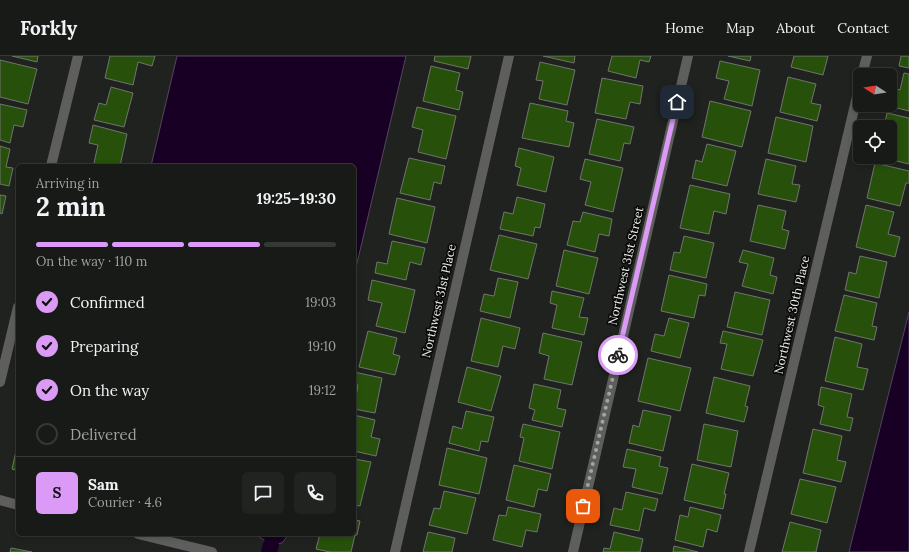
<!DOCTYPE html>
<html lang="en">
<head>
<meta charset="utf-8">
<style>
  :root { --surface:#171a16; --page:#20231f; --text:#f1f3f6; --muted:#9ea1a1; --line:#363835; --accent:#da9af6 }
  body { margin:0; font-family:Lora,serif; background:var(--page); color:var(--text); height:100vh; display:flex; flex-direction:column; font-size:15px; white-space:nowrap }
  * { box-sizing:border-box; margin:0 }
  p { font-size:13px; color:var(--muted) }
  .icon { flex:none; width:22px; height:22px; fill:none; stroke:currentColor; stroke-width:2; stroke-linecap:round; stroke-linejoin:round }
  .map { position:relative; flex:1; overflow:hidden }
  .details { position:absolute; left:16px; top:108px; width:340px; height:372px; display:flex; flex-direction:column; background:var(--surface); border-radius:6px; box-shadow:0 2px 6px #0003,0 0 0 1px var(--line) }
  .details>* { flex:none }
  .needle { width:26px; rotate:282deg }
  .fabs { position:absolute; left:853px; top:12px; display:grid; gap:8px }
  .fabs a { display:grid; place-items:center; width:44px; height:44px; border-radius:6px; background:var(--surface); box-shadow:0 2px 6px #0003,0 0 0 1px var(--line); font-size:20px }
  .pin { position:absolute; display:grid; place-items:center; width:34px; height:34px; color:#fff; margin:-17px; border-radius:8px; box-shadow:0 2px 6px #0006 }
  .courier { position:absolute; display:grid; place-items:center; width:40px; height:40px; margin:-20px; border:3px solid #da9af6; border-radius:50%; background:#fff; color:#222; box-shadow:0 1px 5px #0007 }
  .head em { font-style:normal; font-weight:700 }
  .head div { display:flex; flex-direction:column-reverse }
  .head { display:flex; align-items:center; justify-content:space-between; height:68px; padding:0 20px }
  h1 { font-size:26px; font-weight:700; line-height:30px }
  .bar { display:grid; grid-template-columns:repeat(4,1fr); gap:6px 4px; align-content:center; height:48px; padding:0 20px }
  .bar i { height:5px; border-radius:3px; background:var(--line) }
  .bar .current { background:var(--accent) }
  .bar p { grid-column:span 4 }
  .line { display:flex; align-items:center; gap:10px; padding:0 20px; border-top:1px solid var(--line) }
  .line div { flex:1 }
  .round { display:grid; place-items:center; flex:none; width:42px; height:42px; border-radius:6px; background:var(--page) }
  ol { padding:0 20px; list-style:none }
  li { display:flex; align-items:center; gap:12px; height:44px }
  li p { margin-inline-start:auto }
  li .icon { padding:4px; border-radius:50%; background:var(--accent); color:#111; stroke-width:4 }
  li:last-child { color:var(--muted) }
  li i { width:22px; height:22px; border:2px solid var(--line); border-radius:50% }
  header { display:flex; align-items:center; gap:24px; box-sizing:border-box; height:56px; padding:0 20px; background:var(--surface); border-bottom:1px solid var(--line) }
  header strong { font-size:19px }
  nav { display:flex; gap:22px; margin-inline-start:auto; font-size:14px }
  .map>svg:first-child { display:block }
</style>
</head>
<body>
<header>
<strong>Forkly</strong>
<nav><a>Home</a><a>Map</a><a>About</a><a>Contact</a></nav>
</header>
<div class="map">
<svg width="909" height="496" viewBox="0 0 909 496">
  <rect width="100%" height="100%" fill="#1f221e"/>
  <g fill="#180024" stroke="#57465f">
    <polygon points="177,0 406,0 354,220 354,110 151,110"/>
    <polygon points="909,256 909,496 849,496"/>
    <polygon points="258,478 289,478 282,487 271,489 258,480"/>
  </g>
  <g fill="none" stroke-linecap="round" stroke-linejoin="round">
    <polyline stroke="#180024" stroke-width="16" points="269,496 271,489"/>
  </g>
  <g fill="#27510a" stroke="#717470">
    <polygon points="12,0 38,0 37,6"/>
    <polygon points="110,0 155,0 152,10 138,6 133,29 105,22"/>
    <polygon points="435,0 471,0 468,13 434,5"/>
    <polygon points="543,0 575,0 574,7"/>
    <polygon points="612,0 651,0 649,6 640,4 636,22 608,15"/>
    <polygon points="728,0 751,0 750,5"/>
    <polygon points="794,0 828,0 823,19 791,11"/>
    <polygon points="901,0 909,0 909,12 899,10"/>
    <polygon points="0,4 37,13 28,48 0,41"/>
    <polygon points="720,5 760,14 752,50 724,43 729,25 716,22"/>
    <polygon points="540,6 575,14 567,49 539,43 543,25 536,24"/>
    <polygon points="431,10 460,17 456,34 463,36 459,54 423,45"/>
    <polygon points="904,17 909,18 909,55 889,50 893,32 900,34"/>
    <polygon points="788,21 816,28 811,47 821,49 817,65 780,56"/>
    <polygon points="602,22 643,30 640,48 630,46 626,63 595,57"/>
    <polygon points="111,31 133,37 124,71 94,64 99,47 106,49"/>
    <polygon points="710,45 751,55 742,91 702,81"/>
    <polygon points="530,47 568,55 566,65 574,67 569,91 522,82"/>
    <polygon points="0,48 27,54 23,71 14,69 10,87 0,84"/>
    <polygon points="417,51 456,60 446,103 418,96 423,74 412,71"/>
    <polygon points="887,57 909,62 909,108 880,101 890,101 890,71 884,71"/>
    <polygon points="776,61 813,70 806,106 768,97"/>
    <polygon points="597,63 634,71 630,88 624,87 620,105 589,98"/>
    <polygon points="93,69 127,78 120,110 109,110 94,107 98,89 89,87"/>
    <polygon points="707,88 736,95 727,130 692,122 696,104 702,106"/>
    <polygon points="0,90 10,93 6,111 13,112 9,130 0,128"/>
    <polygon points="519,92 554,101 546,136 517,129 521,112 515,110"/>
    <polygon points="409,102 445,110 441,128 434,126 430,144 400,137"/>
    <polygon points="585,103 623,112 613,156 585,149 591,126 580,123"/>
    <polygon points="766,103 796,110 792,128 800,129 796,146 758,138"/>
    <polygon points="875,107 909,115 909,127 906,127 900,150 867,142"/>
    <polygon points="690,129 730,138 726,158 714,155 709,178 680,172"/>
    <polygon points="0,139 6,140 2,158 0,157"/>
    <polygon points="517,141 545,148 540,172 535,171 533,180 500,173 504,156 513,158"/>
    <polygon points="397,142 435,151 427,187 389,178"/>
    <polygon points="758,149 786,155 782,173 789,175 785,193 750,185"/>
    <polygon points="866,149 894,156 888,178 900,181 895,201 856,191"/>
    <polygon points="583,156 612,163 609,180 599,178 595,196 567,189 573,165 580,166"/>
    <polygon points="499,179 537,188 528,223 490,214"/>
    <polygon points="684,180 714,187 706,222 670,214 674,196 680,197"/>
    <polygon points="392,185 425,192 421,209 410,206 406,224 375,217 377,206 387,208"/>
    <polygon points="564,194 598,202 589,238 556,230"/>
    <polygon points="743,194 774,202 770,219 777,221 773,238 742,230 748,208 739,206"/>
    <polygon points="860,200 887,206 879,242 845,234 849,216 856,218"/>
    <polygon points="669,219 707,228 705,240 699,239 694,262 661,255"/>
    <polygon points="498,222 518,226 510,262 480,255 484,238 494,240"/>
    <polygon points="372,224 415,234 405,277 376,270 382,247 368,244"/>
    <polygon points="552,235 584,242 579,261 588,262 584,279 552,272 557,249 550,247"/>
    <polygon points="735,236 770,244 762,279 727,271"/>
    <polygon points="844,239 877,247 872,270 877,271 874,284 835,275"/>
    <polygon points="481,262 520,272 515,293 503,290 498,311 471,305"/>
    <polygon points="669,262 689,267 680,302 651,295 655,278 664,280"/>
    <polygon points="368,275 397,282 393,298 400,300 395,319 359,311"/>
    <polygon points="723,275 763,284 753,320 721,313 727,288 720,287"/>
    <polygon points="543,277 582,286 572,329 544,323 549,300 539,297"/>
    <polygon points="835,281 862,288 857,311 868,313 863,334 825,325"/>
    <polygon points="648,302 691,312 680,355 638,345"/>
    <polygon points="467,311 501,320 491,355 458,346"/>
    <polygon points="354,316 382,322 375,357 354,353 358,329 354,328"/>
    <polygon points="714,321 750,330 745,350 748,351 744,366 706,357"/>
    <polygon points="534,328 561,334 557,352 566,354 562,371 532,364 535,354 529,352"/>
    <polygon points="821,331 852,338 847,361 853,362 850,375 820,368 824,351 818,349"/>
    <polygon points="643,354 671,360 663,395 629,387 633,369 639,371"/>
    <polygon points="466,355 494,361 488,386 481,385 479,395 449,387 453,370 462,373"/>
    <polygon points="354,359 375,364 371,381 380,383 376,400 354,395"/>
    <polygon points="523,368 560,376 552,413 519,405 524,382 520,381"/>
    <polygon points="704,368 738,375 731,411 697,404"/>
    <polygon points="813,373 842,380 837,404 846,406 841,426 803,417"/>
    <polygon points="18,386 18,415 12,413"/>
    <polygon points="447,392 487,402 479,438 439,429"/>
    <polygon points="627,393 661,401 659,410 668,412 662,438 632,431 636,413 623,411"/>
    <polygon points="354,403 371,406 360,450 354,449"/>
    <polygon points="692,408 729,417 724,438 726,438 723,453 684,444"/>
    <polygon points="514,409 551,418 547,435 538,433 534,451 506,444"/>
    <polygon points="800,423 836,431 827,467 791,458"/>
    <polygon points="444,435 476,442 467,478 429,469 434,452 440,453"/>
    <polygon points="626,436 658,443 655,455 644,452 639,475 610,469 614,452 622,454"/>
    <polygon points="508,451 541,458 537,476 526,474 522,491 493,484 499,459 506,460"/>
    <polygon points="690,451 721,459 717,476 707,473 703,491 675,484 680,459 688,461"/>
    <polygon points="354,464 360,465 357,479 355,479 351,496 330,496 316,493 320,478 354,478"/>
    <polygon points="790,466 821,474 816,496 782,496"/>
    <polygon points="428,476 455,482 452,496 423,496"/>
    <polygon points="614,476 643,483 640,496 603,496 604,492 610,493"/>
    <polygon points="674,490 698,496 673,496"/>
    <polygon points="11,492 32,496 10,496"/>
  </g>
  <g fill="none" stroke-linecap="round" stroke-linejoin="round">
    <g stroke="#5e5f5d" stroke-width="10">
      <polyline points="862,19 867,0"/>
      <polyline points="51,110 78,0"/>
      <polyline points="0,326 18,251"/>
      <polyline points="395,496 509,0"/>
      <polyline points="573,496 688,0"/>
      <polyline points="749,496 860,28"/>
    </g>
    <g stroke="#5e5f5d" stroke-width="10">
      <polyline points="0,444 18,449"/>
      <polyline points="138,478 212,496"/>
    </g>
  </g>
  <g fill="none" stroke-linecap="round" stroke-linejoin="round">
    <polyline stroke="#a3a5a2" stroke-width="4" stroke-dasharray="0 7.2" points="583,450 618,299"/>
    <polyline stroke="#da9af6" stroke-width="5" points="618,299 677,46"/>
  </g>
  <g text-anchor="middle" stroke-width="3.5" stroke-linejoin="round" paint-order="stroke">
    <g font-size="12" fill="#eaebe9" stroke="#0a0b09">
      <text transform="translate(626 210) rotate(-77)" y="4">Northwest 31st Street</text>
      <text transform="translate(439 245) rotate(-77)" y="4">Northwest 31st Place</text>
      <text transform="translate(792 259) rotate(-77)" y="4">Northwest 30th Place</text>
    </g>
  </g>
</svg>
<div class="fabs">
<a><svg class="needle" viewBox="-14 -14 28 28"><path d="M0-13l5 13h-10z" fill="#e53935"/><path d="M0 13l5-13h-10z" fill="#9ea1a1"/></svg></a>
<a><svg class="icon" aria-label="locate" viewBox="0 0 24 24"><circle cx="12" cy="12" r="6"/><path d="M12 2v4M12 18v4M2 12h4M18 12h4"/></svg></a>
</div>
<div class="pin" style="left:583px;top:450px;background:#ea580c"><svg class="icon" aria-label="bag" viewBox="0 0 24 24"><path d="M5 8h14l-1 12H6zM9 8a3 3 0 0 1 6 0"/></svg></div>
<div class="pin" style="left:677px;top:46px;background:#1f2937"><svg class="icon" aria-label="home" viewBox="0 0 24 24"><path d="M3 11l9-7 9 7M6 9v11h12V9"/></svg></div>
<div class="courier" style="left:618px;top:299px"><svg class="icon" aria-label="bike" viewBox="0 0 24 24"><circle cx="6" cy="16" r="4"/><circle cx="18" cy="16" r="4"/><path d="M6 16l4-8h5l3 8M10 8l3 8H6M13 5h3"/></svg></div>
<section class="details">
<div class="head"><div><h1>2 min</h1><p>Arriving in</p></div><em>19:25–19:30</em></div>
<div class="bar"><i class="current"></i><i class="current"></i><i class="current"></i><i></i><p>On the way · 110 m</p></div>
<ol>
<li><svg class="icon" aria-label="check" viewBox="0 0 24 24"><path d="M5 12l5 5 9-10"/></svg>Confirmed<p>19:03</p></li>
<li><svg class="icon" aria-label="check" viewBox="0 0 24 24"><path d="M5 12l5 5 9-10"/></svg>Preparing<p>19:10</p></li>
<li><svg class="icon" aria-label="check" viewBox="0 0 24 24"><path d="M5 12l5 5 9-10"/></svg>On the way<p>19:12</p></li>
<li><i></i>Delivered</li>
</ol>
<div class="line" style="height:72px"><b class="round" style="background:var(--accent);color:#111">S</b><div><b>Sam</b><p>Courier · 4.6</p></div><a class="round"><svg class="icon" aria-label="chat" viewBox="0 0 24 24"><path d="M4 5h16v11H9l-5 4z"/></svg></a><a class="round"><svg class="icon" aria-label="phone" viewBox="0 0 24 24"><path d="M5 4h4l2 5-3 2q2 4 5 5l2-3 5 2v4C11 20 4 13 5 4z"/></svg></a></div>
</section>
</div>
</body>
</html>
